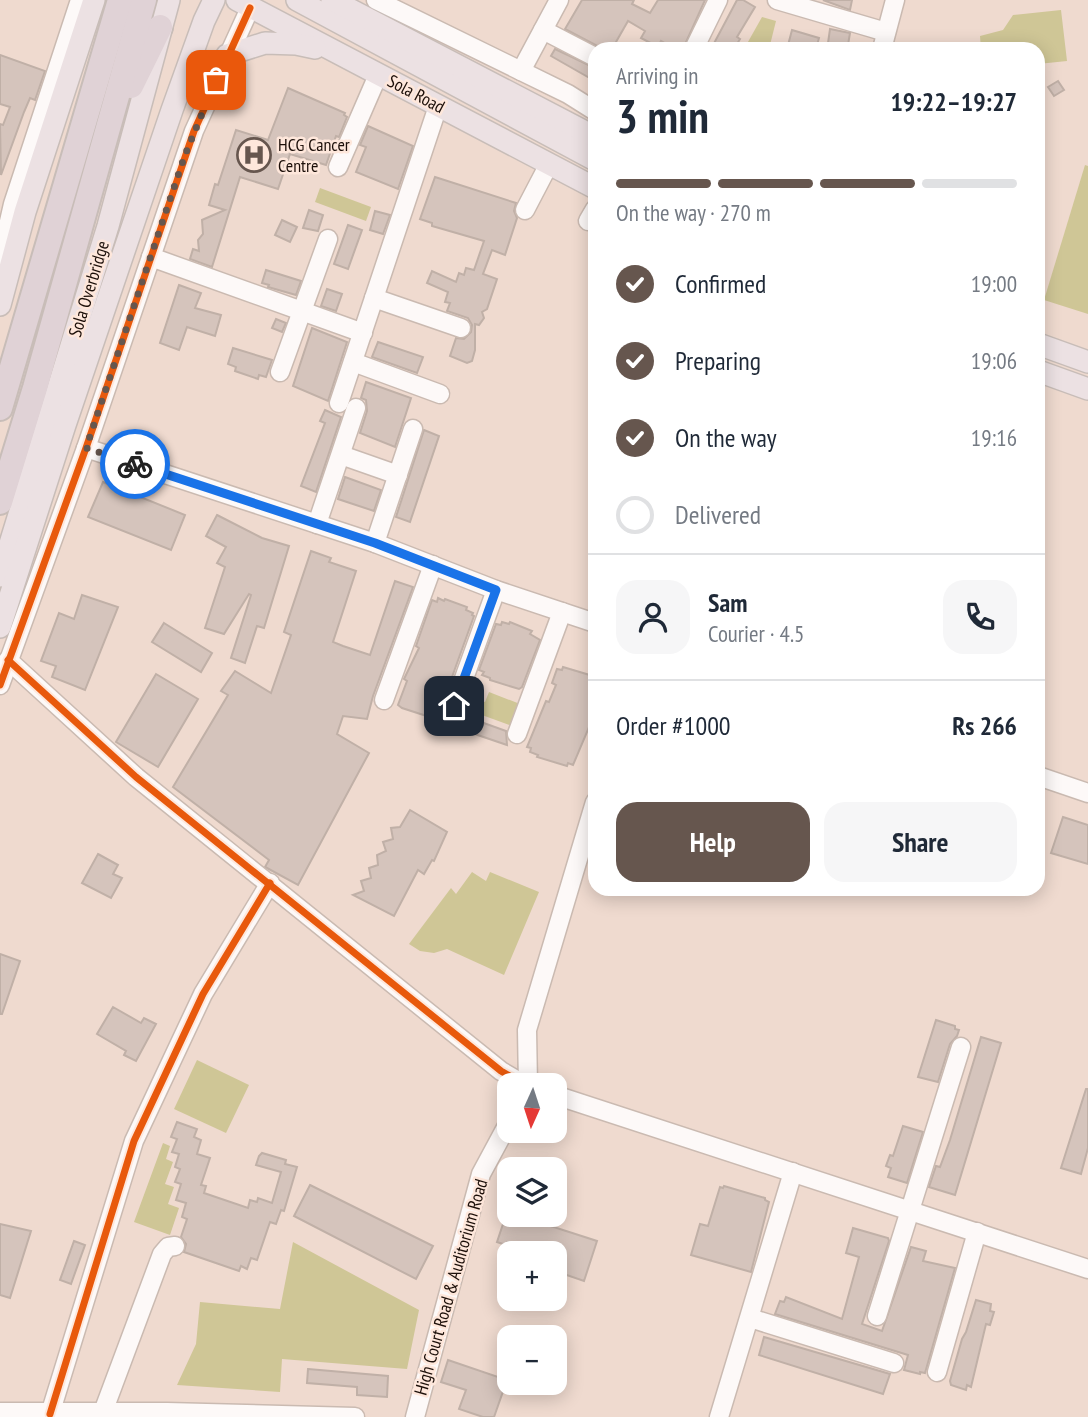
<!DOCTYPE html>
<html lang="en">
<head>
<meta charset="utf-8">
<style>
  :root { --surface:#fff; --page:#f6f6f7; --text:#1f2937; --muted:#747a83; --line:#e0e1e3; --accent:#66564e }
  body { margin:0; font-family:"PT Sans Narrow",sans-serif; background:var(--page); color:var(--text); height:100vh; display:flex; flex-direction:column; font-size:26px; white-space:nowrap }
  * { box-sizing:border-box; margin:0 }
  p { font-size:23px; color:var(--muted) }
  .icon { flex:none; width:38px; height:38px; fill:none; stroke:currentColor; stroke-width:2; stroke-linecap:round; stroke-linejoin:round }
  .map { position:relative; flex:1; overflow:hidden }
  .details { position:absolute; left:588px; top:42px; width:457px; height:854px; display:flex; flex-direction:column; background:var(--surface); border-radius:21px; box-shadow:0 4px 18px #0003 }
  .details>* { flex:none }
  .needle { width:46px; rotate:183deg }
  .fabs { position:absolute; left:497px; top:1073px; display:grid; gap:14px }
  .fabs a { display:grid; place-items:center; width:70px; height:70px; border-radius:14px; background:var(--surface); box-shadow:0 4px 18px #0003; font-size:35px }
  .pin { position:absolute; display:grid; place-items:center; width:60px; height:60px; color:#fff; margin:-30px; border-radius:14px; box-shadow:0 4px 10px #0006 }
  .courier { position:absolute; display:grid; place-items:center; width:70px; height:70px; margin:-35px; border:5px solid #1a73e8; border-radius:50%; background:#fff; color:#222; box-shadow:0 2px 9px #0007 }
  .overview em { font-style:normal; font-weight:700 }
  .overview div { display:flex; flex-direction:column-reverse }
  .overview { display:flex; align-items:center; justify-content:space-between; height:119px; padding:0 28px }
  h1 { font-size:46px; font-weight:700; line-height:52px }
  .bar { display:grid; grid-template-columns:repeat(4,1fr); gap:10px 7px; align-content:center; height:84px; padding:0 28px }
  .bar i { height:9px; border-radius:5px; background:var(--line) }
  .bar .current { background:var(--accent) }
  .bar p { grid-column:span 4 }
  .line { display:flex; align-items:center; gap:18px; padding:0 28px; border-top:2px solid var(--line) }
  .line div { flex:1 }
  .round { display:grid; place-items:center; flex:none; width:74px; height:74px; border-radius:21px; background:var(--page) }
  ol { padding:0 28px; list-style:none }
  li { display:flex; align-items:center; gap:21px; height:77px }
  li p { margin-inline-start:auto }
  li .icon { padding:7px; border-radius:50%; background:var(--accent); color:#fff; stroke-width:4 }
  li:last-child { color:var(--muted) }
  li i { width:38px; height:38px; border:4px solid var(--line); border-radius:50% }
  .action { display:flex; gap:14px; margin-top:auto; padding:14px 28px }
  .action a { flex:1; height:80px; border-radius:21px; background:var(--accent); color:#fff; font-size:28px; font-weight:700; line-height:80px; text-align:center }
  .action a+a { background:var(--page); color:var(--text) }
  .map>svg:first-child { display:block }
</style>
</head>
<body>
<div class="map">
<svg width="1088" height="1417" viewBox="0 0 1088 1417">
  <rect width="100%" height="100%" fill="#efdacf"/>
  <g fill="#cfc696">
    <polygon points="1061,10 1067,61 1038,64 1038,49 981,49 980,36 1003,30 1013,15"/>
    <polygon points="762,17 776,21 769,49 744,49"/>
    <polygon points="1085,165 1088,166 1088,314 1044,300"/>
    <polygon points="320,188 371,207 366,221 315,202"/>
    <polygon points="489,692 520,704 512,726 471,711 475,699 485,702"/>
    <polygon points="472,872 486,881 490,872 539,892 504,975 447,949 434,953 420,951 409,944 451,888 456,894"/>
    <polygon points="197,1060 249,1085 226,1133 174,1109"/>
    <polygon points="163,1143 170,1146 166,1159 173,1162 165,1184 174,1187 168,1204 179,1208 170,1235 134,1222"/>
    <polygon points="293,1242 419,1310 407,1369 282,1359 280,1392 177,1385 196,1344 200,1302 280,1309"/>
  </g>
  <g fill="#d5c4bc" stroke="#c0b0a7" stroke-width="2">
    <polygon points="582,0 634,0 632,4 650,13 658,0 705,0 683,49 675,49 661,41 658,47 641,38 645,31 628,21 612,49 603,49 565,29"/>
    <polygon points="737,0 743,0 755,7 737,37 740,39 734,49 711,49"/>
    <polygon points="823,0 852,0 850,10"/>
    <polygon points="830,29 850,33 848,45 828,43"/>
    <polygon points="792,30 819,38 816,49 787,49"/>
    <polygon points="555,49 595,68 595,81 551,56"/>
    <polygon points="0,55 45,71 35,100 30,98 24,112 1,175 0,124 3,125 10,107 0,104"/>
    <polygon points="1058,81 1064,90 1054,96 1048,87"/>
    <polygon points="288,88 345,113 344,115 347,117 339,137 336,136 326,165 290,154 278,189 240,177 212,267 190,259 193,249 199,251 198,240 203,234 202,220 225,210 209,205 215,184 218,185 236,130 268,140"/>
    <polygon points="368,126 413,146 398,189 356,172 366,147 360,145"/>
    <polygon points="435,177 516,203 514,211 517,218 505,255 492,250 483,274 497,279 487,309 482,312 484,318 479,325 475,324 475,350 472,361 467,363 450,356 456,338 464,339 471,332 472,325 468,318 447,311 450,303 445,302 448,292 427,283 432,271 456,282 459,273 464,275 466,268 474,270 484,241 432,226 432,223 420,219"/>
    <polygon points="309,210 323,215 318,231 303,228"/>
    <polygon points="375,211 390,215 383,234 370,230"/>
    <polygon points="282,220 297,227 290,242 275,235"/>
    <polygon points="348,225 362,230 348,269 334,264"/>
    <polygon points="266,270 301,281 296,295 268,287 269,285 262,283"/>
    <polygon points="179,285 201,293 195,308 221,315 215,336 187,327 179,350 160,343"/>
    <polygon points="327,289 342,294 336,311 321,306"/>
    <polygon points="276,319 286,323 282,332 272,328"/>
    <polygon points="312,328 347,342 328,401 293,386"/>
    <polygon points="378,342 423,357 417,373 372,357"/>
    <polygon points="233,348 272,360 266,377 259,375 258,379 235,371 236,367 228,364"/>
    <polygon points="366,382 411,398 395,447 360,433 367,411 366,400 361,398"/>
    <polygon points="325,410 341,417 316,492 301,486 325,423 320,421"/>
    <polygon points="424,430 439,436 410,522 396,517"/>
    <polygon points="345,477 381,490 374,511 338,499"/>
    <polygon points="103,482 185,515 171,550 88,517"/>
    <polygon points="217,515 262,538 289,546 264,628 257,626 245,663 231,658 251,595 249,594 224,634 205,628 225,567 217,563 226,547 206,536"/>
    <polygon points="311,551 331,558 329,562 356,571 333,642 343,646 370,655 395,581 413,587 373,696 367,719 343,716 337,734 369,753 298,885 267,868 265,867 269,860 173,787 228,695 221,691 235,671 271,693 291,635 284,632"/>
    <polygon points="82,595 118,607 85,690 52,677 56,666 41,661 59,613 74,619"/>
    <polygon points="438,598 444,601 445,599 467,607 466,610 473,613 472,615 474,616 443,702 443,712 445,713 442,721 402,708 398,705 407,681 404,679 419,648 416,646 432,600 437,602"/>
    <polygon points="502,622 509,624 510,622 532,631 530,634 540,640 522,687 519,689 490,680 490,678 482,675 484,672 479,670 496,624 501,625"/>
    <polygon points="164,623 212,653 201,672 152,642"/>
    <polygon points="563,667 593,676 592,679 595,680 595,713 573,765 568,763 567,766 537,757 538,755 530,752 531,748 527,747 546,701 549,702 556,685 552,683 557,669 562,670"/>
    <polygon points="156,674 198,699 158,767 116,742"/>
    <polygon points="464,718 469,720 470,718 506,731 507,745 466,731 461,727"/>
    <polygon points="410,810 447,832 434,861 432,860 424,874 418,870 394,916 353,895 364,891 361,881 371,878 369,868 378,865 377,855 386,851 383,842 393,839 391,828 400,827"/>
    <polygon points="1063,817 1088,825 1088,864 1051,853"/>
    <polygon points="98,854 118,865 113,874 122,878 111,898 82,883"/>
    <polygon points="0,954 20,961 2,1014 0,1014"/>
    <polygon points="113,1007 141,1023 144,1018 156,1024 136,1061 124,1055 126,1051 97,1034"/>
    <polygon points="936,1020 955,1026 955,1029 959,1030 957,1036 950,1044 938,1082 918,1077"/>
    <polygon points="981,1037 1001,1043 955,1195 929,1187 936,1166 940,1167 950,1140"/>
    <polygon points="1086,1089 1088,1089 1088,1148 1081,1174 1061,1168"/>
    <polygon points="177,1122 197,1129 194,1137 201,1140 197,1154 210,1158 201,1185 206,1186 204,1193 248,1208 250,1200 257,1202 258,1198 272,1203 281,1172 256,1165 259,1156 262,1153 286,1160 285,1164 297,1167 284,1211 281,1210 276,1224 270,1222 257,1260 251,1258 247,1269 241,1266 239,1271 184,1252 186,1244 181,1237 187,1219 182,1217 186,1203 176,1200 181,1184 175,1182 180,1169 175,1167 179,1154 172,1152 177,1139 171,1137"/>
    <polygon points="903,1126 923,1132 907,1183 888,1177 891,1168 886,1166 890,1155 893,1156"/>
    <polygon points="310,1185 433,1246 416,1279 294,1216"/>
    <polygon points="724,1186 765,1198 765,1200 769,1202 751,1272 691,1255 700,1224 708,1226 720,1187 723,1188"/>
    <polygon points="507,1212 597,1241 584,1281 555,1271 555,1253 527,1253 528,1249 507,1242 506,1245 497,1242"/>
    <polygon points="0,1224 31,1231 10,1298 0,1295"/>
    <polygon points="853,1228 888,1238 889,1241 862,1324 882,1331 911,1247 926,1251 923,1261 955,1268 925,1373 920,1372 920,1374 904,1370 908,1355 775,1314 780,1301 784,1302 786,1297 842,1319 859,1257 846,1253"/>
    <polygon points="74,1241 85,1245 71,1284 60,1280"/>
    <polygon points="976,1300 991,1304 990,1311 994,1312 990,1325 986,1324 971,1387 967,1385 966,1390 951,1385 950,1381 962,1339 966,1332"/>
    <polygon points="764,1337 890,1374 883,1394 759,1355"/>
    <polygon points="448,1360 507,1380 494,1417 483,1417 459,1409 466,1390 441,1382"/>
    <polygon points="308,1369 388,1376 387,1397 357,1395 357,1387 307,1383"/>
  </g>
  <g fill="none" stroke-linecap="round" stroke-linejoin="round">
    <g stroke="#cabab1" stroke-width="21">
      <g id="minor">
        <polyline points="376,0 568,94 595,111"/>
        <polyline points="777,0 886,32"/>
        <polyline points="543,30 595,57"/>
        <polyline points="694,49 718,0"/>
        <polyline points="882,49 895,0"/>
        <polyline points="521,71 559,0"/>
        <polyline points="338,167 378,75"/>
        <polyline points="525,210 549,164"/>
        <polyline points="588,221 595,209"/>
        <polyline points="151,257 363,333"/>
        <polyline points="0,261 13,204 80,0"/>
        <polyline points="374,298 461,328"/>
        <polyline points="353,362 440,394"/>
        <polyline points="280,372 328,239"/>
        <polyline points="339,403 438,106"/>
        <polyline points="86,448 375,543 496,590 595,623"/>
        <polyline points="341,455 398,475"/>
        <polyline points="317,524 356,408"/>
        <polyline points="375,543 413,429"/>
        <polyline points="8,660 136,777 501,1071 525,1085"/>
        <polyline points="0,685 86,448 194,131 250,8"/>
        <polyline points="384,700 433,565"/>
        <polyline points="454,706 496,590"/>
        <polyline points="517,734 562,612"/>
        <polyline points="1038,776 1088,793"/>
        <polyline points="528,1085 527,1030 595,802"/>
        <polyline points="555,1095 1088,1269"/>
        <polyline points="877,1316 961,1047"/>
        <polyline points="750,1318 894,1363"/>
        <polyline points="937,1372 977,1232"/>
        <polyline points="0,1412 167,1412 355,1417"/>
        <polyline points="103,1412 162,1254 168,1247 175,1246"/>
        <polyline points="50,1414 134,1141 203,994 270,883"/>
        <polyline points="415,1417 481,1174 509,1122"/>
        <polyline points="719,1417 793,1172"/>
      </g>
    </g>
    <g stroke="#c8bdb8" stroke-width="24">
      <g id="major">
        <polyline points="237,0 595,188"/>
        <polyline points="297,0 595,160"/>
        <polyline points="332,0 595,137"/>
        <polyline points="227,55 265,43 296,44 315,48"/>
        <polyline points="0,305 25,212 94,0"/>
        <polyline points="1038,344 1088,362"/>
        <polyline points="1038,371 1088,389"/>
        <polyline points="0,576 108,226 169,0"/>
        <polyline points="0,627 65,425 172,110 204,21 214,0"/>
      </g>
    </g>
    <g stroke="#c8bdb8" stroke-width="28">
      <g id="highway">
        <polyline points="131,86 160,27"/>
        <polyline points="0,408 120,0"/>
        <polyline points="0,502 35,388 144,0"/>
      </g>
    </g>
    <use href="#minor" stroke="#fdf9f8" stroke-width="18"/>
    <use href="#major" stroke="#ece1e3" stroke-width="21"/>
    <use href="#highway" stroke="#e0d2d6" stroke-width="24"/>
    <g stroke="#fee7db" stroke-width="11">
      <g id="cycleway">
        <polyline points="8,660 136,777 501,1071 525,1085"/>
        <polyline points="0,685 86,448 194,131 250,8"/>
        <polyline points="50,1414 134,1141 203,994 270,883"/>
      </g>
    </g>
    <use href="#cycleway" stroke="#e8590c" stroke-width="7"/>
  </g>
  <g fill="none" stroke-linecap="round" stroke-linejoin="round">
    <polyline stroke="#66564e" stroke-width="7" stroke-dasharray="0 12.6" points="135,464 86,448 185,155 216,80"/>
    <polyline stroke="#1a73e8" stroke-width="9" points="135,464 375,543 496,590 454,706"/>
  </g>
  <defs>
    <g id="hospital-ring" transform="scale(1.75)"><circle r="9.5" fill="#fee7db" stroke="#66564e" stroke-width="1.5"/><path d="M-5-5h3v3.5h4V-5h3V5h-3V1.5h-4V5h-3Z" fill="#66564e"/></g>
  </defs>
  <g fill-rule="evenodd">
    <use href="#hospital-ring" x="254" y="155"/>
  </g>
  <g text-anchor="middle" stroke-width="5" stroke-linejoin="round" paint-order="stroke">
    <g font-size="18" fill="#1c0f09" stroke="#fee7db">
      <text transform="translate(416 94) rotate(28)" y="6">Sola Road</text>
      <text transform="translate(89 289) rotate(-73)" y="6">Sola Overbridge</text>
      <text transform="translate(451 1287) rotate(-74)" y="6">High Court Road &amp; Auditorium Road</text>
    </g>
    <g font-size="18" fill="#1c0f09" stroke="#fee7db" text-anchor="start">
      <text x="278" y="151">HCG Cancer<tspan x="278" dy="21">Centre</tspan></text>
    </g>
  </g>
</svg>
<div class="fabs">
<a><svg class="needle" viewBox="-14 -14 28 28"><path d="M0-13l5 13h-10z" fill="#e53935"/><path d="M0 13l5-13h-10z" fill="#747a83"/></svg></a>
<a><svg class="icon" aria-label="layers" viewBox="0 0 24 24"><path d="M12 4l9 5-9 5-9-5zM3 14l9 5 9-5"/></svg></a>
<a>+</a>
<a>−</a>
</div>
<div class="pin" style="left:216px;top:80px;background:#ea580c"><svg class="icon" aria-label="bag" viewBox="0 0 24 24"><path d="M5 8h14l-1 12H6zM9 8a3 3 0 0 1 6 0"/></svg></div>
<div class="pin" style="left:454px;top:706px;background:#1f2937"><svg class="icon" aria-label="home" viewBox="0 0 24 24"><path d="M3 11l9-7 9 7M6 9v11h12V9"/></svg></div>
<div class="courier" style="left:135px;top:464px"><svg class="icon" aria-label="bike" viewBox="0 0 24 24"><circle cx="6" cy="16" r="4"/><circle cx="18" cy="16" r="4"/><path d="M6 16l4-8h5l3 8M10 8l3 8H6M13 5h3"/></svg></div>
<section class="details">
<div class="overview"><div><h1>3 min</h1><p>Arriving in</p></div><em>19:22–19:27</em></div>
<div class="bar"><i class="current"></i><i class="current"></i><i class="current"></i><i></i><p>On the way · 270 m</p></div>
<ol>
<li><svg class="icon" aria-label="check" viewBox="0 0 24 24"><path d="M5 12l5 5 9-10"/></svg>Confirmed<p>19:00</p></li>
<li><svg class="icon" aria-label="check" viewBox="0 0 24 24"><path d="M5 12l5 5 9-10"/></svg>Preparing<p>19:06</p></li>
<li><svg class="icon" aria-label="check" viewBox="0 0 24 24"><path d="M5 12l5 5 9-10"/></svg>On the way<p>19:16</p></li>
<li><i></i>Delivered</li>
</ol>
<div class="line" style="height:126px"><a class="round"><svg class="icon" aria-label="person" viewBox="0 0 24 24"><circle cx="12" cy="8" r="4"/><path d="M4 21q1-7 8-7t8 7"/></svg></a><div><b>Sam</b><p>Courier · 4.5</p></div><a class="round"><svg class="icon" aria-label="phone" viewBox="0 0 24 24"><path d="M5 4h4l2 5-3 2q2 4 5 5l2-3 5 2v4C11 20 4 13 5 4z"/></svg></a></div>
<div class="line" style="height:91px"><div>Order #1000</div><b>Rs 266</b></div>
<div class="action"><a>Help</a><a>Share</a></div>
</section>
</div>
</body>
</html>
